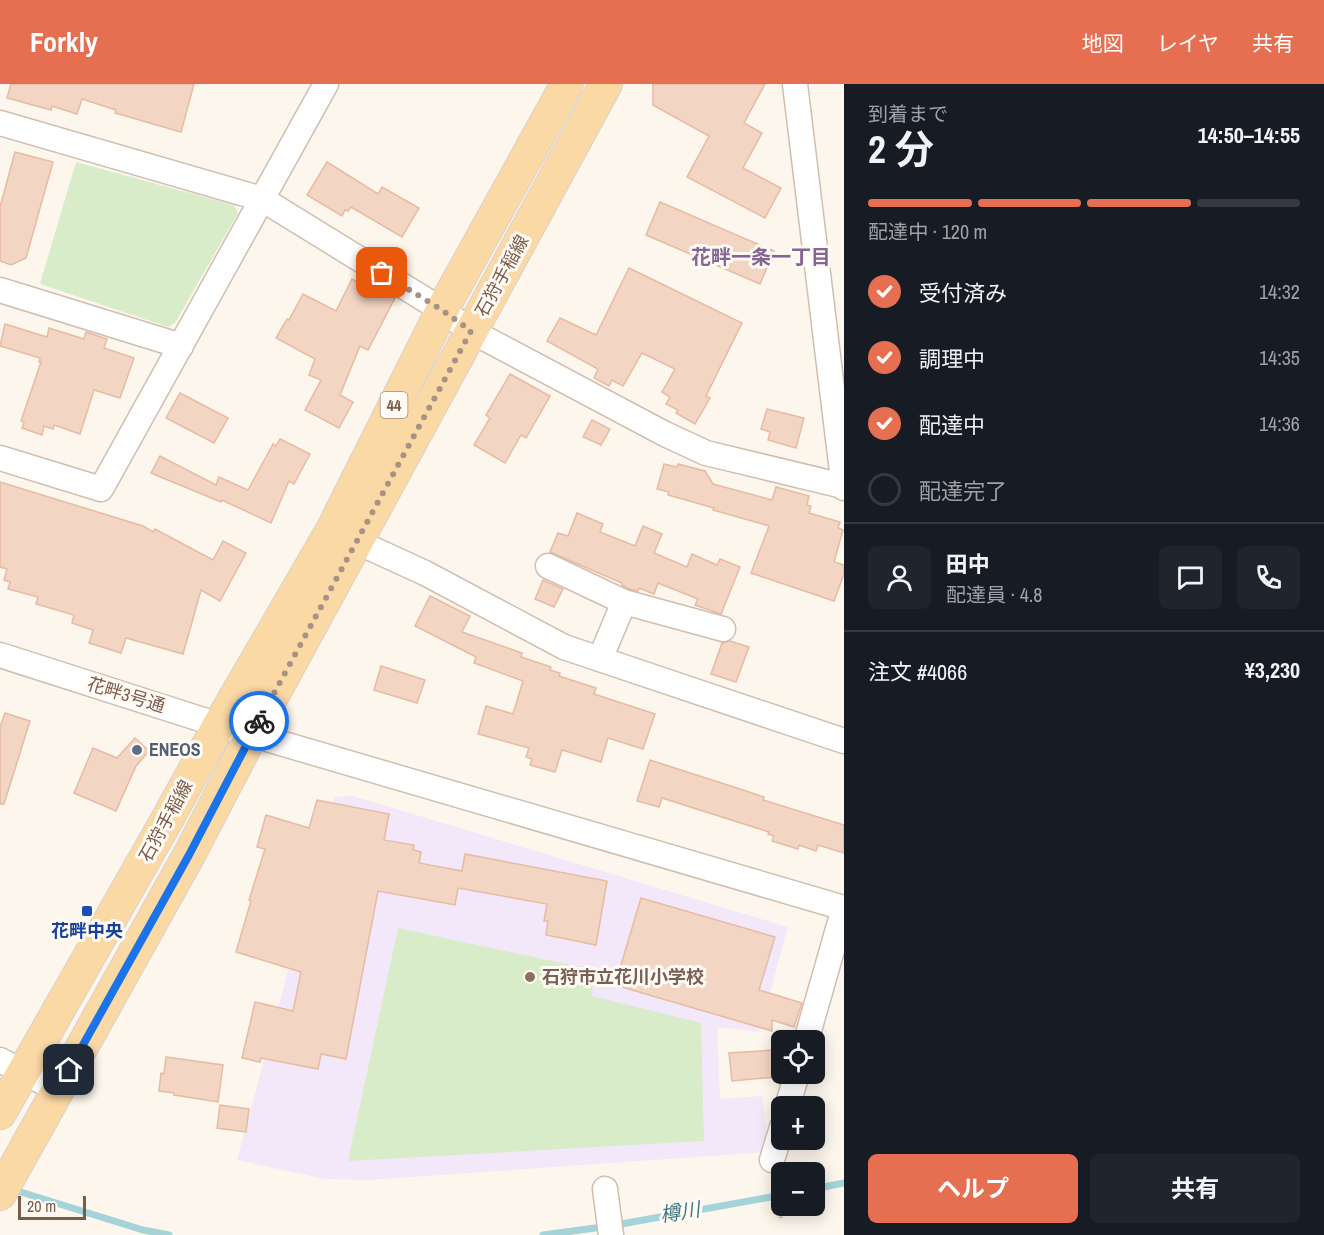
<!DOCTYPE html>
<html lang="ja">
<head>
<meta charset="utf-8">
<style>
  :root { --surface:#171b24; --page:#20242c; --text:#f1f3f6; --muted:#9ea1a6; --line:#363941; --accent:#e76f51 }
  body { margin:0; font-family:"Archivo Narrow","Noto Sans JP",sans-serif; background:var(--page); color:var(--text); height:100vh; display:flex; flex-direction:column; font-size:22px; white-space:nowrap }
  * { box-sizing:border-box; margin:0 }
  p { font-size:20px; color:var(--muted) }
  .icon { flex:none; width:33px; height:33px; fill:none; stroke:currentColor; stroke-width:2; stroke-linecap:round; stroke-linejoin:round }
  .map { position:relative; flex:1; overflow:hidden }
  .side { display:flex; flex-direction:column; background:var(--surface); width:480px }
  .side>* { flex:none }
  .tools { position:absolute; left:771px; top:946px; display:grid; gap:12px }
  .tools a { display:grid; place-items:center; width:54px; height:54px; border-radius:9px; background:var(--surface); box-shadow:0 3px 15px #0003; font-size:30px }
  .scale { position:absolute; left:18px; bottom:15px; width:68px; box-sizing:border-box; padding-left:6px; border:3px solid #7a5c4d; border-top:0; font-size:16px; line-height:21px; white-space:nowrap; color:#7a5c4d; -webkit-text-stroke:4px #fffaf3; paint-order:stroke }
  .pin { position:absolute; display:grid; place-items:center; width:51px; height:51px; color:#fff; margin:-26px; border-radius:12px; box-shadow:0 3px 9px #0006 }
  .courier { position:absolute; display:grid; place-items:center; width:60px; height:60px; margin:-30px; border:4px solid #1a73e8; border-radius:50%; background:#fff; color:#222; box-shadow:0 2px 8px #0007 }
  .headline em { font-style:normal; font-weight:700 }
  .headline div { display:flex; flex-direction:column-reverse }
  .headline { display:flex; align-items:center; justify-content:space-between; height:102px; padding:0 24px }
  h1 { font-size:39px; font-weight:700; line-height:45px }
  .bar { display:grid; grid-template-columns:repeat(4,1fr); gap:9px 6px; align-content:center; height:72px; padding:0 24px }
  .bar i { height:8px; border-radius:4px; background:var(--line) }
  .bar .current { background:var(--accent) }
  .bar p { grid-column:span 4 }
  .line { display:flex; align-items:center; gap:15px; padding:0 24px; border-top:2px solid var(--line) }
  .line div { flex:1 }
  .round { display:grid; place-items:center; flex:none; width:63px; height:63px; border-radius:9px; background:var(--page) }
  ol { padding:0 24px; list-style:none }
  li { display:flex; align-items:center; gap:18px; height:66px }
  li p { margin-inline-start:auto }
  li .icon { padding:6px; border-radius:50%; background:var(--accent); color:#fff; stroke-width:4 }
  li:last-child { color:var(--muted) }
  li i { width:33px; height:33px; border:3px solid var(--line); border-radius:50% }
  .button { display:flex; gap:12px; margin-top:auto; padding:12px 24px }
  .button a { flex:1; height:69px; border-radius:9px; background:var(--accent); color:#fff; font-size:24px; font-weight:700; line-height:69px; text-align:center }
  .button a+a { background:var(--page); color:var(--text) }
  header { display:flex; align-items:center; gap:36px; box-sizing:border-box; height:84px; padding:0 30px; background:var(--accent); color:#fff }
  header strong { font-size:28px }
  nav { display:flex; gap:33px; margin-inline-start:auto; font-size:21px }
  main { display:flex; flex:1; min-height:0 }
  .map>svg:first-child { display:block }
</style>
</head>
<body>
<header>
<strong>Forkly</strong>
<nav><a>地図</a><a>レイヤ</a><a>共有</a></nav>
</header>
<main>
<div class="map">
<svg width="844" height="1151" viewBox="0 0 844 1151">
  <rect width="100%" height="100%" fill="#fdf6ec"/>
  <polygon fill="#f3e8fa" points="353,712 788,843 759,948 717,943 720,1015 762,1012 769,1068 369,1096 325,1095 237,1076 335,713"/>
  <g fill="#d8ecc9">
    <polygon points="76,78 234,121 238,129 175,239 168,243 40,200"/>
    <polygon points="398,844 594,886 592,912 701,939 704,1057 348,1077"/>
  </g>
  <g fill="none" stroke-linecap="round" stroke-linejoin="round">
    <g stroke="#a5d3da" stroke-width="7">
      <polyline points="11,1105 143,1146 169,1151"/>
      <polyline points="814,1105 844,1099"/>
      <polyline points="543,1151 610,1142 782,1111"/>
    </g>
  </g>
  <g fill="#f3d5c3" stroke="#e6bba3" stroke-width="1.5">
    <polygon points="11,0 194,0 181,48 115,29 116,26 82,15 77,30 52,22 51,26 7,14"/>
    <polygon points="653,0 765,0 744,39 762,49 743,84 781,104 765,134 687,93 709,52 653,21"/>
    <polygon points="15,68 53,78 26,174 11,181 0,177 0,123"/>
    <polygon points="327,78 378,110 382,103 419,124 402,153 351,123 348,127 345,126 342,132 307,111"/>
    <polygon points="660,118 774,167 760,200 646,151"/>
    <polygon points="629,184 742,239 706,312 710,314 695,340 676,329 678,326 666,320 670,313 662,308 675,285 642,269 623,302 612,296 609,302 594,294 598,285 547,257 560,234 596,251"/>
    <polygon points="358,194 395,214 368,266 360,262 340,311 353,318 339,344 305,326 321,296 309,291 315,275 276,254 287,235 289,236 303,210 336,227 352,195 356,197"/>
    <polygon points="5,240 47,253 49,244 84,255 86,248 107,255 104,264 134,274 120,314 94,306 80,350 54,341 53,345 44,342 42,351 22,344 24,338 21,337 41,278 39,278 40,274 0,262"/>
    <polygon points="510,290 550,312 526,354 521,351 505,379 474,361 490,334 486,331"/>
    <polygon points="180,309 228,334 214,359 166,334"/>
    <polygon points="767,325 804,334 796,364 768,356 770,348 761,345"/>
    <polygon points="592,336 610,345 601,361 583,353"/>
    <polygon points="280,355 310,370 294,400 289,397 271,439 222,416 221,418 151,389 160,372 216,401 219,393 248,406 273,360 276,362"/>
    <polygon points="664,380 677,383 678,380 705,387 713,400 772,416 776,403 809,412 807,421 811,422 809,429 840,438 838,444 843,446 834,478 844,481 844,490 834,517 751,489 769,442 713,426 714,424 668,411 669,408 657,405"/>
    <polygon points="0,398 143,442 153,448 155,445 213,476 223,457 246,469 220,517 201,506 183,570 126,554 121,569 89,559 93,546 72,539 74,531 36,520 38,513 8,505 10,498 4,496 7,485 0,483"/>
    <polygon points="577,429 603,440 600,448 635,462 643,442 662,450 654,469 687,483 692,470 717,481 720,475 740,483 721,530 695,521 698,515 658,499 654,510 639,504 638,507 629,505 622,501 622,499 550,468 558,449 568,452"/>
    <polygon points="543,496 563,505 554,523 535,515"/>
    <polygon points="430,512 470,532 462,548 522,569 521,573 551,583 550,586 560,589 559,592 596,604 594,610 655,630 643,665 608,654 601,678 562,666 555,688 530,681 532,675 526,673 529,664 478,650 486,622 513,630 523,597 474,579 476,573 415,542"/>
    <polygon points="730,557 749,563 736,598 711,590 722,559"/>
    <polygon points="381,582 425,596 417,619 374,606"/>
    <polygon points="5,629 30,637 4,720 0,720 0,643"/>
    <polygon points="135,654 149,667 136,682 116,727 74,709 93,664 117,674"/>
    <polygon points="650,676 737,704 764,713 763,716 844,741 844,769 818,761 816,767 799,761 798,765 772,757 774,752 768,750 769,748 662,714 659,723 637,717"/>
    <polygon points="317,716 389,730 384,756 414,761 413,766 421,768 419,779 462,787 465,770 607,797 596,861 546,851 548,837 544,837 547,820 458,804 455,821 378,807 346,975 321,970 318,985 261,974 260,978 242,974 255,918 293,927 301,888 236,868 251,817 249,816 265,765 257,763 266,731 309,744"/>
    <polygon points="641,814 775,853 759,906 802,919 794,943 772,936 772,947 615,901"/>
    <polygon points="774,966 776,993 732,997 729,969"/>
    <polygon points="166,973 223,981 218,1018 174,1011 174,1009 159,1007 161,989 164,990"/>
    <polygon points="220,1021 249,1025 246,1048 217,1044"/>
  </g>
  <g fill="none" stroke-linecap="round" stroke-linejoin="round">
    <g stroke="#d1beb0" stroke-width="27">
      <g id="minor">
        <polyline points="795,0 844,404"/>
        <polyline points="0,39 262,115 442,226 471,247 665,350 706,369 843,402"/>
        <polyline points="0,206 181,262"/>
        <polyline points="0,374 101,405 326,0"/>
        <polyline points="342,451 425,489 564,563 844,657"/>
        <polyline points="548,482 624,518 723,545"/>
        <polyline points="0,571 219,641 844,824"/>
        <polyline points="600,575 624,518"/>
        <polyline points="806,957 844,824"/>
        <polyline points="0,976 58,1006"/>
        <polyline points="787,1023 797,990"/>
        <polyline points="772,1076 782,1043"/>
        <polyline points="605,1105 611,1151"/>
      </g>
    </g>
    <g stroke="#dad1cd" stroke-width="34">
      <g id="major">
        <polyline points="0,1029 164,741 219,641 332,446 442,226 567,0"/>
        <polyline points="0,1110 189,771 252,650 606,0"/>
      </g>
    </g>
    <polyline stroke="#d9b8a5" stroke-width="4" stroke-dasharray="1.5 4.5" stroke-linecap="butt" points="775,1097 781,1134"/>
    <use href="#minor" stroke="#fff" stroke-width="24"/>
    <use href="#major" stroke="#fbd9a5" stroke-width="32"/>
  </g>
  <g fill="none" stroke-linecap="round" stroke-linejoin="round">
    <polyline stroke="#a89285" stroke-width="6" stroke-dasharray="0 10.8" points="259,637 471,247 442,226 382,189"/>
    <polyline stroke="#1a73e8" stroke-width="8" points="69,986 189,771 259,637"/>
  </g>
  <circle fill="#5c6f8a" stroke="#fffaf3" stroke-width="2" cx="137" cy="666" r="6"/>
  <rect fill="#1a4fb4" stroke="#fffaf3" stroke-width="2" x="81" y="821" width="12" height="12" rx="3"/>
  <circle fill="#8d6e63" stroke="#fffaf3" stroke-width="2" cx="530" cy="893" r="6"/>
  <g text-anchor="middle" stroke-width="6" stroke-linejoin="round" paint-order="stroke">
    <rect fill="#fffaf3" stroke="#a28b7f" stroke-width="1.5" x="380.5" y="308" width="27" height="26" rx="4.5"/>
    <g font-size="16" font-weight="bold" fill="#7a5c4d">
      <text x="394" y="327">44</text>
    </g>
    <g font-size="18" fill="#7a5c4d" stroke="#fffaf3">
      <text transform="translate(502 192) rotate(-61)" y="6">石狩手稲線</text>
      <text transform="translate(126 611) rotate(17)" y="6">花畔3号通</text>
      <text transform="translate(166 737) rotate(-61)" y="6">石狩手稲線</text>
    </g>
    <g font-size="18" font-weight="bold" fill="#4e5e75" stroke="#fffaf3" text-anchor="start">
      <text x="149" y="672">ENEOS</text>
    </g>
    <g font-size="18" font-weight="bold" fill="#164399" stroke="#fffaf3">
      <text x="87" y="853">花畔中央</text>
    </g>
    <g font-size="18" font-weight="bold" fill="#785e54" stroke="#fffaf3" text-anchor="start">
      <text x="542" y="899">石狩市立花川小学校</text>
    </g>
    <g font-size="20" font-weight="bold" fill="#846695" stroke="#fffaf3">
      <text x="761" y="180">花畔一条一丁目</text>
    </g>
    <g font-size="20" font-style="italic" fill="#437c86" stroke="#fffaf3">
      <text transform="translate(680 1128) rotate(-9)" y="7">樽川</text>
    </g>
  </g>
</svg>
<div class="tools">
<a><svg class="icon" aria-label="locate" viewBox="0 0 24 24"><circle cx="12" cy="12" r="6"/><path d="M12 2v4M12 18v4M2 12h4M18 12h4"/></svg></a>
<a>+</a>
<a>−</a>
</div>
<div class="scale">20 m</div>
<div class="pin" style="left:382px;top:189px;background:#ea580c"><svg class="icon" aria-label="bag" viewBox="0 0 24 24"><path d="M5 8h14l-1 12H6zM9 8a3 3 0 0 1 6 0"/></svg></div>
<div class="pin" style="left:69px;top:986px;background:#1f2937"><svg class="icon" aria-label="home" viewBox="0 0 24 24"><path d="M3 11l9-7 9 7M6 9v11h12V9"/></svg></div>
<div class="courier" style="left:259px;top:637px"><svg class="icon" aria-label="bike" viewBox="0 0 24 24"><circle cx="6" cy="16" r="4"/><circle cx="18" cy="16" r="4"/><path d="M6 16l4-8h5l3 8M10 8l3 8H6M13 5h3"/></svg></div>
</div>
<section class="side">
<div class="headline"><div><h1>2 分</h1><p>到着まで</p></div><em>14:50–14:55</em></div>
<div class="bar"><i class="current"></i><i class="current"></i><i class="current"></i><i></i><p>配達中 · 120 m</p></div>
<ol>
<li><svg class="icon" aria-label="check" viewBox="0 0 24 24"><path d="M5 12l5 5 9-10"/></svg>受付済み<p>14:32</p></li>
<li><svg class="icon" aria-label="check" viewBox="0 0 24 24"><path d="M5 12l5 5 9-10"/></svg>調理中<p>14:35</p></li>
<li><svg class="icon" aria-label="check" viewBox="0 0 24 24"><path d="M5 12l5 5 9-10"/></svg>配達中<p>14:36</p></li>
<li><i></i>配達完了</li>
</ol>
<div class="line" style="height:108px"><a class="round"><svg class="icon" aria-label="person" viewBox="0 0 24 24"><circle cx="12" cy="8" r="4"/><path d="M4 21q1-7 8-7t8 7"/></svg></a><div><b>田中</b><p>配達員 · 4.8</p></div><a class="round"><svg class="icon" aria-label="chat" viewBox="0 0 24 24"><path d="M4 5h16v11H9l-5 4z"/></svg></a><a class="round"><svg class="icon" aria-label="phone" viewBox="0 0 24 24"><path d="M5 4h4l2 5-3 2q2 4 5 5l2-3 5 2v4C11 20 4 13 5 4z"/></svg></a></div>
<div class="line" style="height:78px"><div>注文 #4066</div><b>¥3,230</b></div>
<div class="button"><a>ヘルプ</a><a>共有</a></div>
</section>
</main>
</body>
</html>
